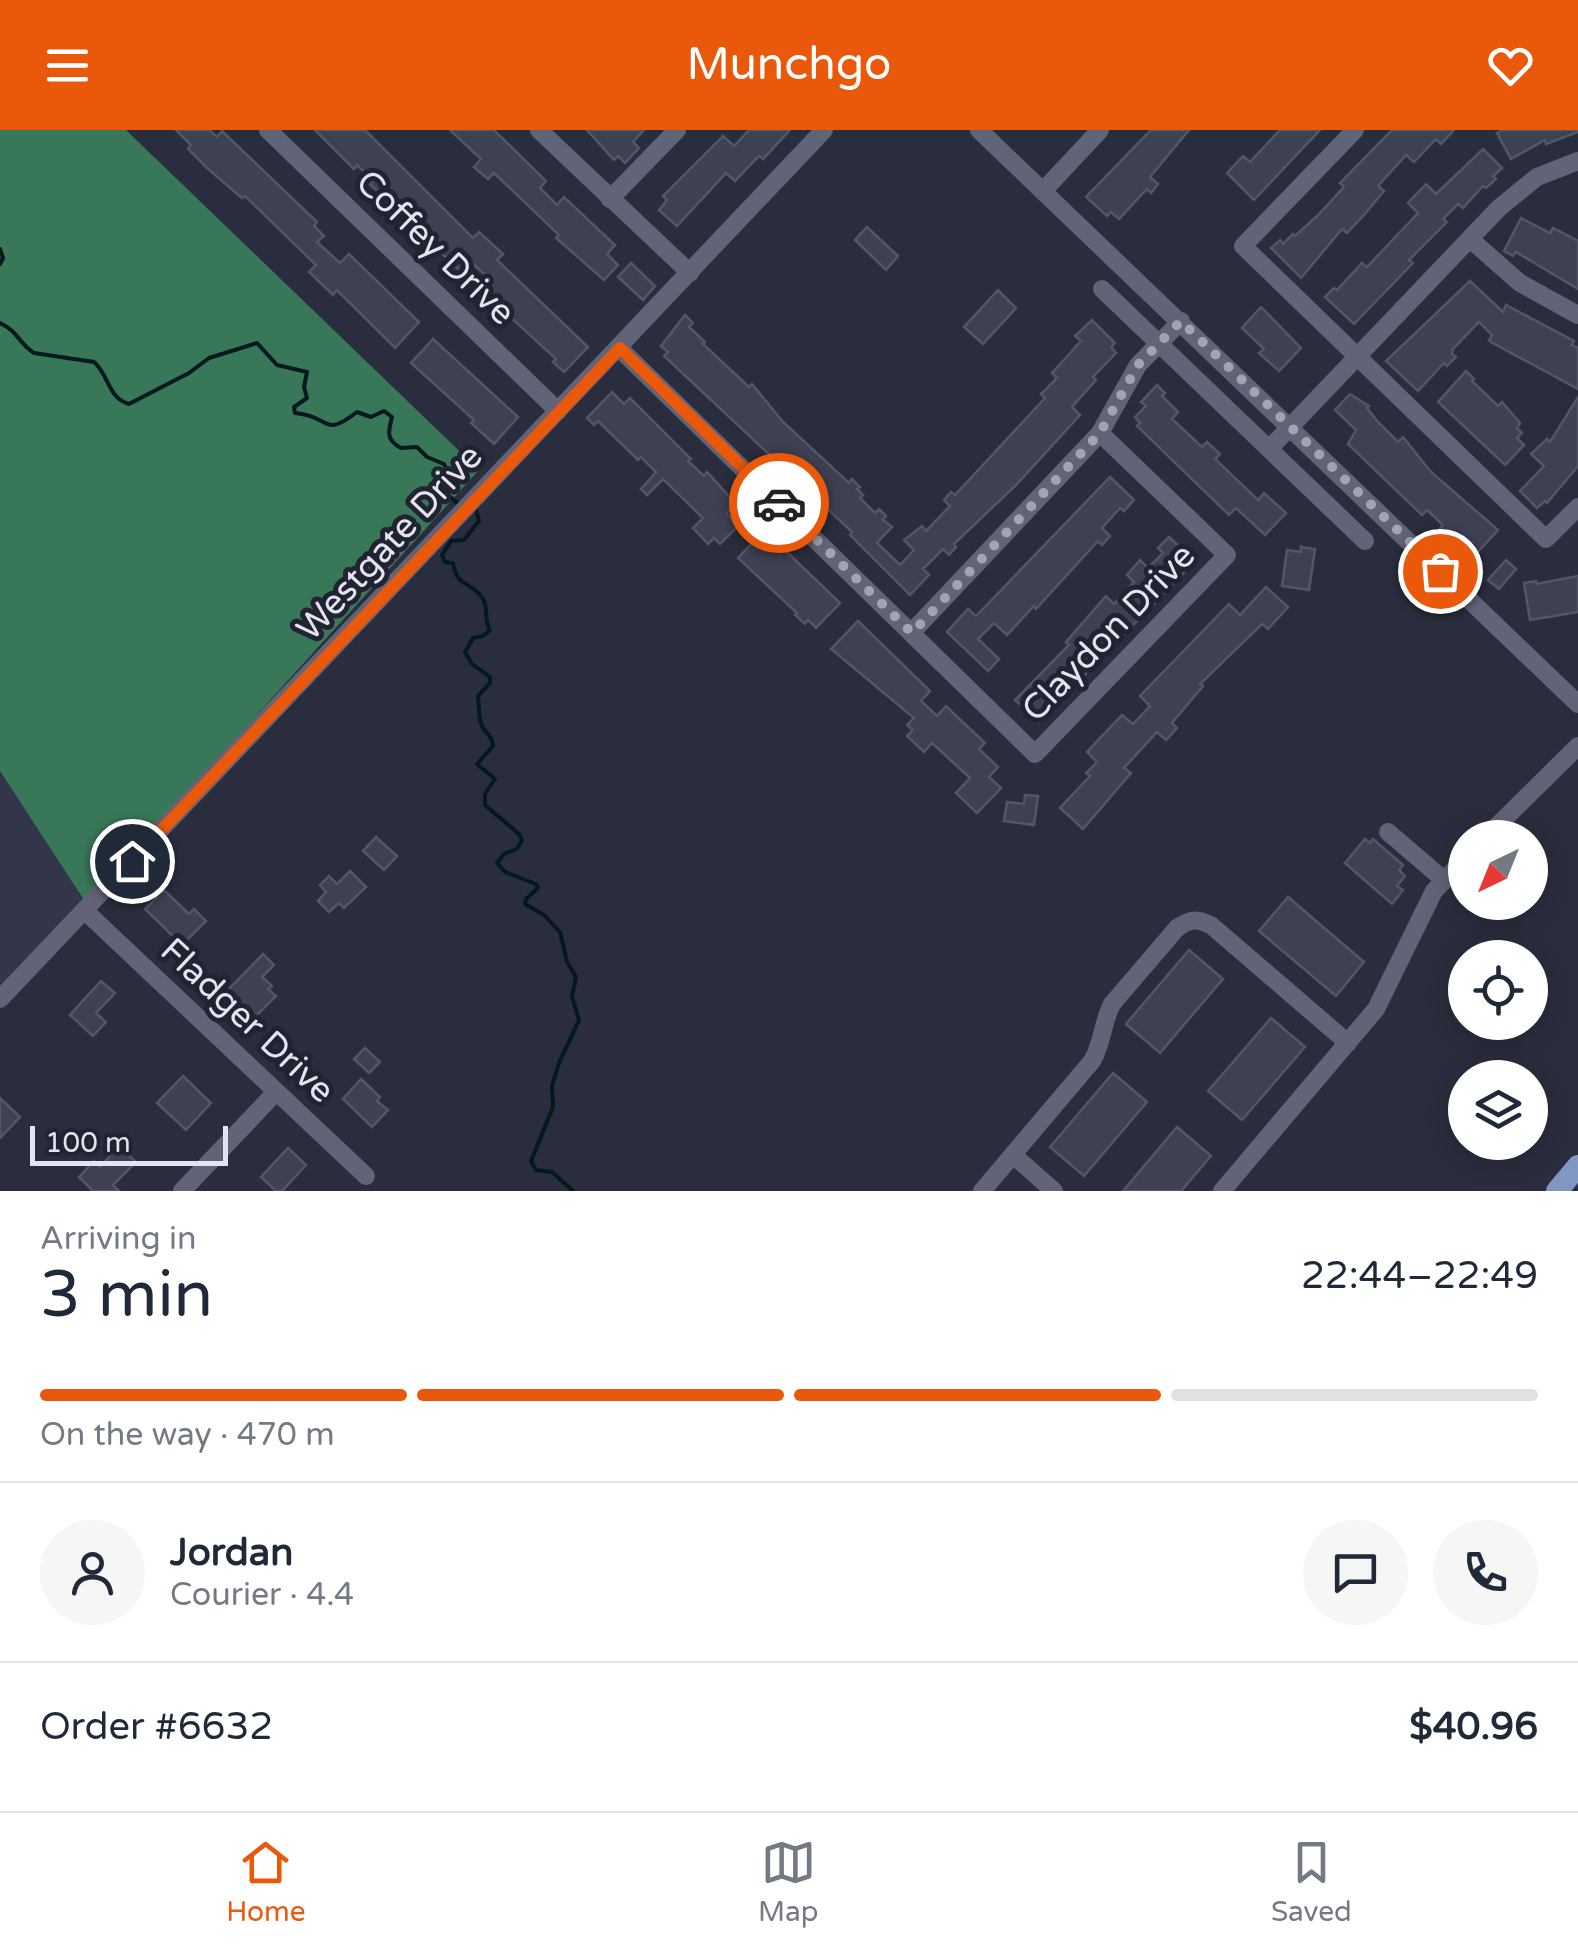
<!DOCTYPE html>
<html lang="en">
<head>
<meta charset="utf-8">
<style>
  :root { --surface:#fff; --page:#f6f6f7; --text:#1f2937; --muted:#747a83; --line:#e0e1e3; --accent:#ea580c }
  body { margin:0; font-family:"Varela Round",sans-serif; background:var(--page); color:var(--text); height:100vh; display:flex; flex-direction:column; font-size:38px; white-space:nowrap }
  * { box-sizing:border-box; margin:0 }
  p { font-size:32px; color:var(--muted) }
  .icon { flex:none; width:55px; height:55px; fill:none; stroke:currentColor; stroke-width:2; stroke-linecap:round; stroke-linejoin:round }
  .map { position:relative; height:1061px; overflow:hidden }
  .details { display:flex; flex-direction:column; background:var(--surface); flex:1 }
  .details>* { flex:none }
  .needle { width:65px; rotate:223deg }
  .tools { position:absolute; left:1448px; top:690px; display:grid; gap:20px }
  .tools a { display:grid; place-items:center; width:100px; height:100px; border-radius:50%; background:var(--surface); box-shadow:0 5px 25px #0003; font-size:50px }
  .scale { position:absolute; left:30px; bottom:25px; width:198px; box-sizing:border-box; padding-left:10px; border:5px solid #e2e4ef; border-top:0; font-size:28px; line-height:35px; white-space:nowrap; color:#e2e4ef; -webkit-text-stroke:8px #212333; paint-order:stroke }
  .pin { position:absolute; display:grid; place-items:center; width:85px; height:85px; color:#fff; margin:-42px; border:5px solid #fff; border-radius:50%; box-shadow:0 2px 10px #0007 }
  .courier { position:absolute; display:grid; place-items:center; width:100px; height:100px; margin:-50px; border:8px solid #ea580c; border-radius:50%; background:#fff; color:#222; box-shadow:0 2px 12px #0007 }
  .headline em { font-style:normal; font-weight:600 }
  .headline div { display:flex; flex-direction:column-reverse }
  .headline { display:flex; align-items:center; justify-content:space-between; height:170px; padding:0 40px }
  h1 { font-size:65px; font-weight:600; line-height:75px }
  .bar { display:grid; grid-template-columns:repeat(4,1fr); gap:15px 10px; align-content:center; height:120px; padding:0 40px }
  .bar i { height:12px; border-radius:8px; background:var(--line) }
  .bar .selected { background:var(--accent) }
  .bar p { grid-column:span 4 }
  .line { display:flex; align-items:center; gap:25px; padding:0 40px; border-top:2px solid var(--line) }
  .line div { flex:1 }
  .round { display:grid; place-items:center; flex:none; width:105px; height:105px; border-radius:52px; background:var(--page) }
  header { display:flex; justify-content:space-between; align-items:center; height:130px; padding:0 40px; background:var(--accent); color:#fff; font-size:45px; font-weight:600 }
  .tabs { display:flex; justify-content:space-around; align-items:center; height:140px; border-top:2px solid var(--line); background:var(--surface); font-size:28px; color:var(--muted) }
  .tabs a { display:grid; justify-items:center; gap:5px }
  .tabs .selected { color:var(--accent) }
  .map>svg:first-child { display:block }
</style>
</head>
<body>
<header><svg class="icon" aria-label="menu" viewBox="0 0 24 24"><path d="M4 6h16M4 12h16M4 18h16"/></svg>Munchgo<svg class="icon" aria-label="heart" viewBox="0 0 24 24"><path d="M12 20l-8-8c-3-5 5-10 8-4 3-6 11-1 8 4z"/></svg></header>
<div class="map">
<svg width="1578" height="1061" viewBox="0 0 1578 1061">
  <rect width="100%" height="100%" fill="#2a2d3d"/>
  <polygon fill="#33364b" points="0,641 86,773 0,861"/>
  <polygon fill="#397759" points="0,0 126,0 479,340 86,773 0,641"/>
  <g fill="none" stroke-linecap="round" stroke-linejoin="round">
    <g stroke="#02191d" stroke-width="4">
      <polyline points="0,119 3,128 0,134"/>
      <path d="M0,193C19,202 19,214 34,223L94,232C109,245 108,268 129,274L189,243L209,228L257,213L277,235L307,242L304,257L307,268L294,277L295,283C332,286 322,309 357,282L371,287L384,281L392,287C388,302 386,310 401,318L417,317L427,327L444,334L449,345L448,365L457,373"/>
      <path d="M476,379L479,391L464,410L451,411L442,425L445,432L453,433C457,459 473,451 483,469C489,479 483,489 490,500L483,506L473,508L465,522L472,534L490,547V553L478,566C479,575 478,588 482,596C487,605 492,605 493,616L477,634L495,649L485,664V675L519,704L522,710L517,719L504,724L497,733L505,742L536,754L538,758L526,769L525,774L544,785L560,802L567,832L576,847L572,866L579,890L559,933L552,956L553,977L531,1031L536,1040L552,1042L573,1061"/>
    </g>
  </g>
  <g fill="#3e4152" stroke="#535668" stroke-width="2.5">
    <polygon points="176,0 209,0 217,7 222,1 317,92 314,96 324,106 317,112 340,133 349,124 419,192 395,218 337,160 333,165 309,142 316,135 245,66 242,68 207,38 188,19 191,15"/>
    <polygon points="315,0 365,0 473,108 479,102 503,124 497,130 588,217 564,242 553,232 556,229 482,161 492,151 471,132 461,142 370,54 373,50 357,35 354,39"/>
    <polygon points="450,0 494,0 546,51 540,58 557,75 564,67 615,115 607,124 618,135 604,150 556,108 559,105 494,43 488,49 474,37 481,29"/>
    <polygon points="587,0 644,0 633,12 639,18 625,33 618,26 614,30"/>
    <polygon points="749,0 790,0 763,29 759,26 735,51 726,43 677,96 659,80 667,70 663,66 723,6 734,16"/>
    <polygon points="1151,0 1189,0 1150,47 1158,54 1151,63 1147,59 1119,89 1111,82 1107,86 1086,67"/>
    <polygon points="1280,0 1320,0 1254,70 1227,43 1243,26 1250,32"/>
    <polygon points="1392,0 1454,0 1441,14 1436,9 1414,32 1406,25 1378,56 1384,61 1364,85 1347,103 1342,99 1301,148 1271,118 1280,110 1283,114 1293,104 1295,106 1317,86 1344,57 1340,53"/>
    <polygon points="1503,0 1578,0 1578,2 1546,14 1545,10 1511,29 1497,3"/>
    <polygon points="1483,19 1502,38 1493,46 1496,49 1486,58 1483,56 1463,78 1458,74 1443,89 1447,92 1409,130 1413,133 1354,194 1325,167 1334,158 1337,160 1362,133 1367,137 1418,83 1408,73 1426,54 1436,64"/>
    <polygon points="1521,88 1550,103 1553,98 1578,111 1578,159 1516,122 1513,126 1504,121"/>
    <polygon points="867,97 898,126 886,140 855,110"/>
    <polygon points="631,133 655,156 643,170 618,147"/>
    <polygon points="1470,151 1503,182 1506,175 1574,211 1572,215 1578,218 1578,259 1489,211 1492,205 1479,192 1453,219 1452,224 1456,227 1447,236 1444,233 1418,261 1386,231"/>
    <polygon points="998,160 1016,178 983,214 964,197"/>
    <polygon points="1261,177 1301,218 1279,241 1259,223 1264,219 1242,198"/>
    <polygon points="685,185 693,193 689,197 705,212 703,214 749,257 752,254 783,292 849,353 852,349 860,357 857,359 863,365 860,368 875,383 879,379 886,386 883,390 892,397 877,413 900,435 914,420 904,410 922,396 926,401 950,376 944,370 951,362 955,365 1045,268 1041,264 1057,248 1052,243 1081,211 1075,206 1092,190 1115,213 1111,217 1116,223 1093,247 1096,250 1072,277 1080,285 1016,355 954,414 956,417 949,425 943,419 923,439 929,445 910,465 850,405 852,402 664,226 668,222 661,216"/>
    <polygon points="433,209 518,287 494,314 471,293 474,290 411,233"/>
    <polygon points="1466,241 1474,249 1472,251 1498,276 1502,272 1520,293 1517,298 1522,303 1517,308 1524,315 1505,335 1438,272"/>
    <polygon points="1157,255 1165,263 1162,266 1178,282 1172,289 1202,317 1207,312 1220,324 1215,329 1258,370 1264,363 1286,383 1265,405 1236,378 1229,385 1137,296 1140,293 1135,287 1146,276 1141,272"/>
    <polygon points="612,262 624,274 630,268 691,329 688,331 704,346 707,342 736,374 727,383 737,397 720,414 714,408 708,414 693,398 703,388 663,349 647,365 641,359 656,342 641,327 638,330 598,291 594,295 587,288"/>
    <polygon points="1350,264 1369,276 1367,278 1377,291 1398,312 1403,307 1431,342 1498,400 1477,423 1474,420 1471,424 1452,407 1448,411 1438,401 1443,395 1427,380 1422,385 1348,314 1356,300 1335,280"/>
    <polygon points="1578,267 1578,336 1547,373 1545,371 1537,378 1520,361 1544,336 1531,324 1547,309 1550,312"/>
    <polygon points="1110,347 1134,370 1124,381 1120,378 1102,398 1110,406 1102,415 1098,411 1036,479 1034,476 1007,505 994,493 978,509 999,529 988,541 947,502 968,479 976,486"/>
    <polygon points="764,400 840,473 816,498 808,490 805,494 795,485 797,483 738,428"/>
    <polygon points="1169,407 1195,431 1039,592 1015,570 1069,515 1066,512 1106,466 1114,474 1134,452 1127,445 1140,430 1148,438 1163,423 1158,418"/>
    <polygon points="1301,417 1315,419 1309,460 1282,456 1287,420 1301,422"/>
    <polygon points="1506,430 1516,439 1499,459 1488,450"/>
    <polygon points="1578,446 1578,482 1530,490 1524,453 1536,451 1536,454"/>
    <polygon points="1266,457 1288,477 1268,499 1262,494 1200,554 1203,556 1172,593 1177,598 1166,610 1157,602 1124,638 1131,643 1083,699 1060,678 1090,646 1086,643 1097,632 1087,622 1122,585 1133,594 1150,576 1140,566 1229,474 1240,485"/>
    <polygon points="858,491 930,561 921,571 937,586 946,576 985,613 979,619 998,637 989,647 1001,658 977,683 956,663 970,648 932,613 924,622 907,606 913,600 907,595 914,588 831,519"/>
    <polygon points="1025,665 1038,666 1034,695 1004,691 1007,672 1024,674"/>
    <polygon points="376,707 397,726 384,740 363,721"/>
    <polygon points="1365,709 1370,713 1373,709 1403,735 1399,740 1405,746 1397,756 1403,760 1392,774 1345,733"/>
    <polygon points="350,741 366,757 344,778 339,773 329,782 318,771 326,762 320,755 329,746 337,754"/>
    <polygon points="164,760 189,784 194,779 206,791 182,815 145,779"/>
    <polygon points="1288,767 1364,832 1336,866 1259,801"/>
    <polygon points="1189,820 1223,849 1160,923 1126,894"/>
    <polygon points="263,824 274,835 262,847 272,856 268,859 276,866 255,887 228,860"/>
    <polygon points="101,851 115,863 96,883 106,892 93,906 70,885"/>
    <polygon points="1271,888 1305,917 1242,990 1208,961"/>
    <polygon points="365,918 380,932 369,943 354,929"/>
    <polygon points="1113,943 1147,972 1084,1046 1050,1017"/>
    <polygon points="183,946 211,973 186,1000 157,973"/>
    <polygon points="361,949 380,967 377,971 388,980 372,997 343,969"/>
    <polygon points="0,968 20,987 0,1008"/>
    <polygon points="1177,997 1211,1026 1181,1061 1123,1061"/>
    <polygon points="119,1016 136,1032 113,1055 119,1061 93,1061 79,1047 94,1031 100,1037"/>
    <polygon points="288,1018 306,1035 282,1061 276,1061 261,1047"/>
  </g>
  <g fill="none" stroke-linecap="round" stroke-linejoin="round">
    <g stroke="#606476" stroke-width="18">
      <polyline points="268,0 558,281"/>
      <polyline points="539,0 690,143"/>
      <polyline points="979,0 1578,574"/>
      <polyline points="1355,0 1243,116 1546,409 1578,377"/>
      <polyline points="1043,61 1100,0"/>
      <polyline points="610,69 677,0"/>
      <polyline points="1470,109 1520,153 1578,185"/>
      <polyline points="1102,159 1365,411"/>
      <polyline points="619,218 1035,624 1227,425 1100,303"/>
      <polyline points="1269,319 1499,78 1537,47 1578,31"/>
      <polyline points="911,503 1100,303 1138,235 1181,191"/>
      <polyline points="1388,702 1444,750"/>
      <polyline points="1485,708 1578,616"/>
      <polyline points="85,781 366,1046"/>
      <polyline points="0,869 824,0"/>
      <polyline points="1013,1025 1054,1061"/>
      <polyline points="182,1061 276,962"/>
      <path d="M982,1061L1092,931C1103,913 1102,893 1112,874L1177,798C1190,789 1197,788 1212,796L1348,913"/>
      <polyline points="1222,1061 1376,879 1434,761 1465,729"/>
    </g>
    <polyline stroke="#8196c3" stroke-width="22" points="1557,1061 1578,1036"/>
  </g>
  <g fill="none" stroke-linecap="round" stroke-linejoin="round">
    <polyline stroke="#a2a4b1" stroke-width="10" stroke-dasharray="0 18" points="779,373 912,503 1100,303 1138,235 1181,191 1440,441"/>
    <polyline stroke="#ea580c" stroke-width="12" points="132,731 620,218 779,373"/>
  </g>
  <g text-anchor="middle" stroke-width="10" stroke-linejoin="round" paint-order="stroke">
    <g font-size="35" fill="#e2e4ef" stroke="#212333">
      <text transform="translate(436 117) rotate(44)" y="12">Coffey Drive</text>
      <text transform="translate(389 412) rotate(-47)" y="12">Westgate Drive</text>
      <text transform="translate(1108 502) rotate(-46)" y="12">Claydon Drive</text>
      <text transform="translate(248 890) rotate(43)" y="12">Fladger Drive</text>
    </g>
  </g>
</svg>
<div class="tools">
<a><svg class="needle" viewBox="-14 -14 28 28"><path d="M0-13l5 13h-10z" fill="#e53935"/><path d="M0 13l5-13h-10z" fill="#747a83"/></svg></a>
<a><svg class="icon" aria-label="locate" viewBox="0 0 24 24"><circle cx="12" cy="12" r="6"/><path d="M12 2v4M12 18v4M2 12h4M18 12h4"/></svg></a>
<a><svg class="icon" aria-label="layers" viewBox="0 0 24 24"><path d="M12 4l9 5-9 5-9-5zM3 14l9 5 9-5"/></svg></a>
</div>
<div class="scale">100 m</div>
<div class="pin" style="left:1440px;top:441px;background:#ea580c"><svg class="icon" aria-label="bag" viewBox="0 0 24 24"><path d="M5 8h14l-1 12H6zM9 8a3 3 0 0 1 6 0"/></svg></div>
<div class="pin" style="left:132px;top:731px;background:#1f2937"><svg class="icon" aria-label="home" viewBox="0 0 24 24"><path d="M3 11l9-7 9 7M6 9v11h12V9"/></svg></div>
<div class="courier" style="left:779px;top:373px"><svg class="icon" aria-label="car" viewBox="0 0 24 24"><path d="M5 17H2v-5l4-1 3-4h7l3 4 3 1v5h-3M9 17h6M6 11h13"/><circle cx="7" cy="17" r="2"/><circle cx="17" cy="17" r="2"/></svg></div>
</div>
<section class="details">
<div class="headline"><div><h1>3 min</h1><p>Arriving in</p></div><em>22:44–22:49</em></div>
<div class="bar"><i class="selected"></i><i class="selected"></i><i class="selected"></i><i></i><p>On the way · 470 m</p></div>
<div class="line" style="height:180px"><a class="round"><svg class="icon" aria-label="person" viewBox="0 0 24 24"><circle cx="12" cy="8" r="4"/><path d="M4 21q1-7 8-7t8 7"/></svg></a><div><b>Jordan</b><p>Courier · 4.4</p></div><a class="round"><svg class="icon" aria-label="chat" viewBox="0 0 24 24"><path d="M4 5h16v11H9l-5 4z"/></svg></a><a class="round"><svg class="icon" aria-label="phone" viewBox="0 0 24 24"><path d="M5 4h4l2 5-3 2q2 4 5 5l2-3 5 2v4C11 20 4 13 5 4z"/></svg></a></div>
<div class="line" style="height:130px"><div>Order #6632</div><b>$40.96</b></div>
</section>
<nav class="tabs">
<a class="selected"><svg class="icon" aria-label="home" viewBox="0 0 24 24"><path d="M3 11l9-7 9 7M6 9v11h12V9"/></svg>Home</a>
<a><svg class="icon" aria-label="map" viewBox="0 0 24 24"><path d="M3 6l6-2 6 2 6-2v14l-6 2-6-2-6 2zM9 4v14M15 6v14"/></svg>Map</a>
<a><svg class="icon" aria-label="saved" viewBox="0 0 24 24"><path d="M7 4h10v16l-5-4-5 4z"/></svg>Saved</a>
</nav>
</body>
</html>
